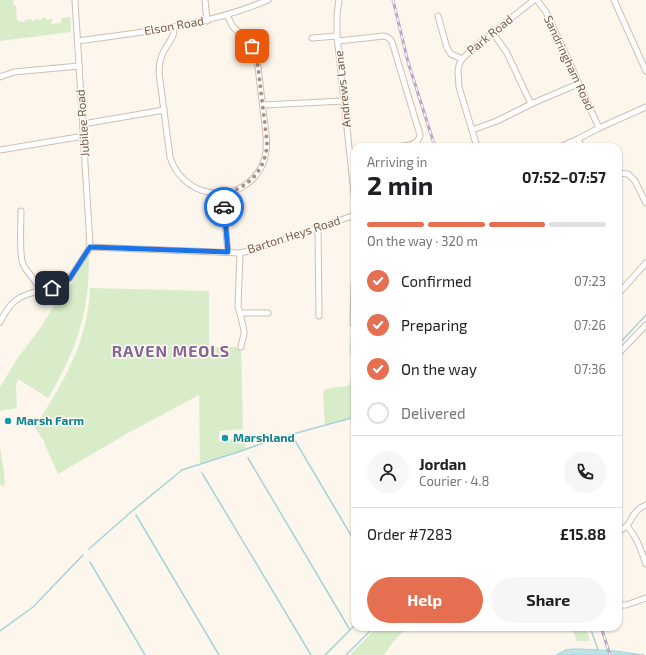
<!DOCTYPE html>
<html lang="en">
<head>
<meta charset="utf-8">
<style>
  :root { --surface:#fff; --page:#f6f6f6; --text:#202124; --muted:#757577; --line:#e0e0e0; --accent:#e76f51 }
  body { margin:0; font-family:"Exo 2",sans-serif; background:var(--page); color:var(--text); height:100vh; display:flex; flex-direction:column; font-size:15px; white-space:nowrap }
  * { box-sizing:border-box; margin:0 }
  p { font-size:13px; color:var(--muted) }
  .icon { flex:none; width:22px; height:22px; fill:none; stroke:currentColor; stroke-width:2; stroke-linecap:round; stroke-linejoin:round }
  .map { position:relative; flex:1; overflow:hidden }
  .sheet { position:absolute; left:351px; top:143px; width:271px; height:488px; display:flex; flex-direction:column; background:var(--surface); border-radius:12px; box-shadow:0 1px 3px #0004 }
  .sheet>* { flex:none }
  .pin { position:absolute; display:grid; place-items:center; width:34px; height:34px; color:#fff; margin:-17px; border-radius:8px; box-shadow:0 2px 6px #0006 }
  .courier { position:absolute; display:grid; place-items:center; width:40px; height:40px; margin:-20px; border:3px solid #1a73e8; border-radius:50%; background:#fff; color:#222; box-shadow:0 1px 5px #0007 }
  .head em { font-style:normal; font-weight:700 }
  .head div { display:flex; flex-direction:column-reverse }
  .head { display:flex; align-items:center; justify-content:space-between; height:68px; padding:0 16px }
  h1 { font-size:26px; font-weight:700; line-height:30px }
  .bar { display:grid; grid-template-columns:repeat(4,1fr); gap:6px 4px; align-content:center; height:48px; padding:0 16px }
  .bar i { height:5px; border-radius:3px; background:var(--line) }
  .bar .current { background:var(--accent) }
  .bar p { grid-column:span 4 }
  .line { display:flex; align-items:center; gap:10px; padding:0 16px; border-top:1px solid var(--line) }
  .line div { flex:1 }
  .round { display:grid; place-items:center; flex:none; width:42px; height:42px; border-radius:21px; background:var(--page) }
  ol { padding:0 16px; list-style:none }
  li { display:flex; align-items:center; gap:12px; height:44px }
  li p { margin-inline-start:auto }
  li .icon { padding:4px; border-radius:50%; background:var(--accent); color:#fff; stroke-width:4 }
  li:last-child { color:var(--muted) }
  li i { width:22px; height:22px; border:2px solid var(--line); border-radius:50% }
  .primary-button { display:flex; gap:8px; margin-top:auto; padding:8px 16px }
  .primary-button a { flex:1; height:46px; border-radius:24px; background:var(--accent); color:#fff; font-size:16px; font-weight:700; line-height:46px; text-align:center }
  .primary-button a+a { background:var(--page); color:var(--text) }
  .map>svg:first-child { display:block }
</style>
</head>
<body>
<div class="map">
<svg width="646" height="655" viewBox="0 0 646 655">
  <rect width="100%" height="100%" fill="#fdf6ec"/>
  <g fill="#d8ecc9">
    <polygon points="0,0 13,0 14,6 16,6 17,21 20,21 20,22 25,22 25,20 32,19 32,21 35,21 35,19 38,19 38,20 41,20 41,18 46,18 46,20 52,19 52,22 51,22 51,24 61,23 61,18 70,17 71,32 0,41"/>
    <path d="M89,255C89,273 88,290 85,307C79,340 65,370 48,398L18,379L16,385L17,408L0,411V387L17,359L42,326L65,287L69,284L71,285Z"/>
    <path d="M90,288L209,291V347H241L243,429L219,431V441C225,442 230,443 233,437L245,436V437L246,450L200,464L199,395L128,433L58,474L45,445L44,441L35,428C42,414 51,402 59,388C76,358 89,323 90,288Z"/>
    <polygon points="352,324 355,326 355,370 353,371 351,360 352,353 349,353"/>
    <path d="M350,381H351C353,392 361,414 347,420C341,423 332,423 325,424L323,394L325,389L347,386L350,384Z"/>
    <polygon points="0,447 4,472 5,486 0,485"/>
    <polygon points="377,627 407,627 393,642 384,655 350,655"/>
    <polygon points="569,627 586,627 590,641 577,641 573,631"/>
  </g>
  <polygon fill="#bfe3e8" stroke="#a5d3da" points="572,649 581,649 615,651 644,655 556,655 565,650"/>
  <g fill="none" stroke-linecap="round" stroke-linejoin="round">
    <g stroke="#a5d3da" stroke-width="1.5">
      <polyline points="355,325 355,329"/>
      <polyline points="618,345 646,315"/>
      <polyline points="355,353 355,364"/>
      <polyline points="294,439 355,542"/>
      <polyline points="248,458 350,630"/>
      <polyline points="202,473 311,655"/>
      <polyline points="136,515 219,655"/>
      <polyline points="89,549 131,512 182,470 235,453 275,439 351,418"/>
      <polyline points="90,562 145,655"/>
      <polyline points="590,627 598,650"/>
      <polyline points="0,631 33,607 83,555"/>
      <polyline points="325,655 355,625"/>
      <polyline points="346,655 374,627"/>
    </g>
    <g stroke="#d1beb0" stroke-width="7">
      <g id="minor">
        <polyline points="205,0 207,21"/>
        <polyline points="339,0 337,14 337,36 355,202"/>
        <polyline points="537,0 546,12 566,55 599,128"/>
        <polyline points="614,0 646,71"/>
        <polyline points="438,16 447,48 451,54 462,59"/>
        <path d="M174,27C175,37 168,43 164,51C160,58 159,65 159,73L170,157C185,204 250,206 265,158C268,145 266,131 264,118C262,101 260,84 258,67L256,56L252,47L247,39L233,27L227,15"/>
        <polyline points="493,33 507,53 531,104"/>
        <polyline points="312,38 337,36"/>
        <path d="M78,41C142,32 207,26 268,0"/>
        <path d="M338,41L384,36L389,38L392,42L420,135C418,146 407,145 398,147"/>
        <polyline points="0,77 14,72 79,66"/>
        <polyline points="263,105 344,101"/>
        <polyline points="83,124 164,110"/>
        <polyline points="472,130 497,121 531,104 578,84"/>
        <polyline points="578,139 582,147"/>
        <polyline points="477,147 459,87 458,72 459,65 462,59 476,46 534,0"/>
        <polyline points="560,147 578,139 599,128 646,107"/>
        <polyline points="0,150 84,136"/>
        <polyline points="618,173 628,174 635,181 646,203"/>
        <polyline points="222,193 228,252"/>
        <path d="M21,211C21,223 19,255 23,264C28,275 36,278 40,291"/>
        <polyline points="318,228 319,316"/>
        <polyline points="89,247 240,253 253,250 355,215"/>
        <polyline points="240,253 238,307 240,313 268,313"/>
        <polyline points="618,294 646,263"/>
        <path d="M240,313C241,319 244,327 244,333C244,338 241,342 241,347"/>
        <path d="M0,322C4,315 8,306 15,301C31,288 54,293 70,278L89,249L90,245L75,0"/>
        <polyline points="353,324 354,284 355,283"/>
        <polyline points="618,354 646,325"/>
        <path d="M627,526C633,517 635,509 646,505"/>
        <path d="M618,532L627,526C637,537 641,550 646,564"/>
        <polyline points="618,605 626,605 646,598"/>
      </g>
    </g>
    <use href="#minor" stroke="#fff" stroke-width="5"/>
    <g stroke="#b9a8c9" stroke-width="3">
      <g id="rail">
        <polyline points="393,0 408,62 435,147"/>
        <polyline points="601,627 610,655"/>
      </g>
    </g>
    <use href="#rail" stroke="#fffaf3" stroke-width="1.5" stroke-dasharray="4.5" stroke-linecap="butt"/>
  </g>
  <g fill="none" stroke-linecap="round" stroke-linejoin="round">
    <path stroke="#a89285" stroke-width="4" stroke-dasharray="0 7.2" d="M224,207L222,194C249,189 267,168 267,142L258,67L256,56L252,46"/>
    <polyline stroke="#1a73e8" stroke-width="5" points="52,288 62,284 70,278 90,247 228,252 224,207"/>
  </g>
  <g fill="#0f9aa8" stroke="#fffaf3" stroke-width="1.5">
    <circle cx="8" cy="421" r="4"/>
    <circle cx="225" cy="438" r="4"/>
  </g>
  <g text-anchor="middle" stroke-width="3" stroke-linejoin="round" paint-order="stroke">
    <g font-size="12" fill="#7a5c4d" stroke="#fffaf3">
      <text transform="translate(174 26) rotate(-10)" y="4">Elson Road</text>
      <text transform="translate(490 35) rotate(-39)" y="4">Park Road</text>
      <text transform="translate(569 63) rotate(65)" y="4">Sandringham Road</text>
      <text transform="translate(343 89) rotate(-96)" y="4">Andrews Lane</text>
      <text transform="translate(83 123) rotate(-94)" y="4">Jubilee Road</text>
      <text transform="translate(294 235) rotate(-18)" y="4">Barton Heys Road</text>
    </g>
    <g font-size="12" font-weight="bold" fill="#0d838f" stroke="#fffaf3" text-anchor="start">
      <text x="16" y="425">Marsh Farm</text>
      <text x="233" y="442">Marshland</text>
    </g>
    <g font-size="16" font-weight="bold" letter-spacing="1" fill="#846695" stroke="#fffaf3">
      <text x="171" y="357">RAVEN MEOLS</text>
    </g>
  </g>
</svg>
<div class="pin" style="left:252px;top:46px;background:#ea580c"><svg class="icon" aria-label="bag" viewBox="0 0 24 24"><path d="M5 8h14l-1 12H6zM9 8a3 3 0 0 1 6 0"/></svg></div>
<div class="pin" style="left:52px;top:288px;background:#1f2937"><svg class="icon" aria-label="home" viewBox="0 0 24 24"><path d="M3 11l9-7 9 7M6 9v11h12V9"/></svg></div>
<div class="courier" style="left:224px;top:207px"><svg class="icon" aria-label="car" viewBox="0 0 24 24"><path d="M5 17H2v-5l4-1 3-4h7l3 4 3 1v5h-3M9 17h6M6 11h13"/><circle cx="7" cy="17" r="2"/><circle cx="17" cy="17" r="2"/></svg></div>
<section class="sheet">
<div class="head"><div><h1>2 min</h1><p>Arriving in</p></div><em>07:52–07:57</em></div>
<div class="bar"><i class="current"></i><i class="current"></i><i class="current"></i><i></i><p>On the way · 320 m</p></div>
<ol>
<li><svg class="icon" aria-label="check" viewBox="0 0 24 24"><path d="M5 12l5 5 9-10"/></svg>Confirmed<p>07:23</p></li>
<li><svg class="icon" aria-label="check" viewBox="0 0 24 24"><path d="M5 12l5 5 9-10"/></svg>Preparing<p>07:26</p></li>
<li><svg class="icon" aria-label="check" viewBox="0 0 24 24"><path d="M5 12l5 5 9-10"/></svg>On the way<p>07:36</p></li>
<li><i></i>Delivered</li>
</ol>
<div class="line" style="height:72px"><a class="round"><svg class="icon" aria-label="person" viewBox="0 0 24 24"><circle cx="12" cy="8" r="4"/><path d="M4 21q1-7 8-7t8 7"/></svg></a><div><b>Jordan</b><p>Courier · 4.8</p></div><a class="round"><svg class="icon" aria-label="phone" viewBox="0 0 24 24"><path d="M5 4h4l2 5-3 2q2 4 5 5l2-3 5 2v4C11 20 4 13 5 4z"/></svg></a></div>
<div class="line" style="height:52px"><div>Order #7283</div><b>£15.88</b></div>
<div class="primary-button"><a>Help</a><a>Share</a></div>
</section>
</div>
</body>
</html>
